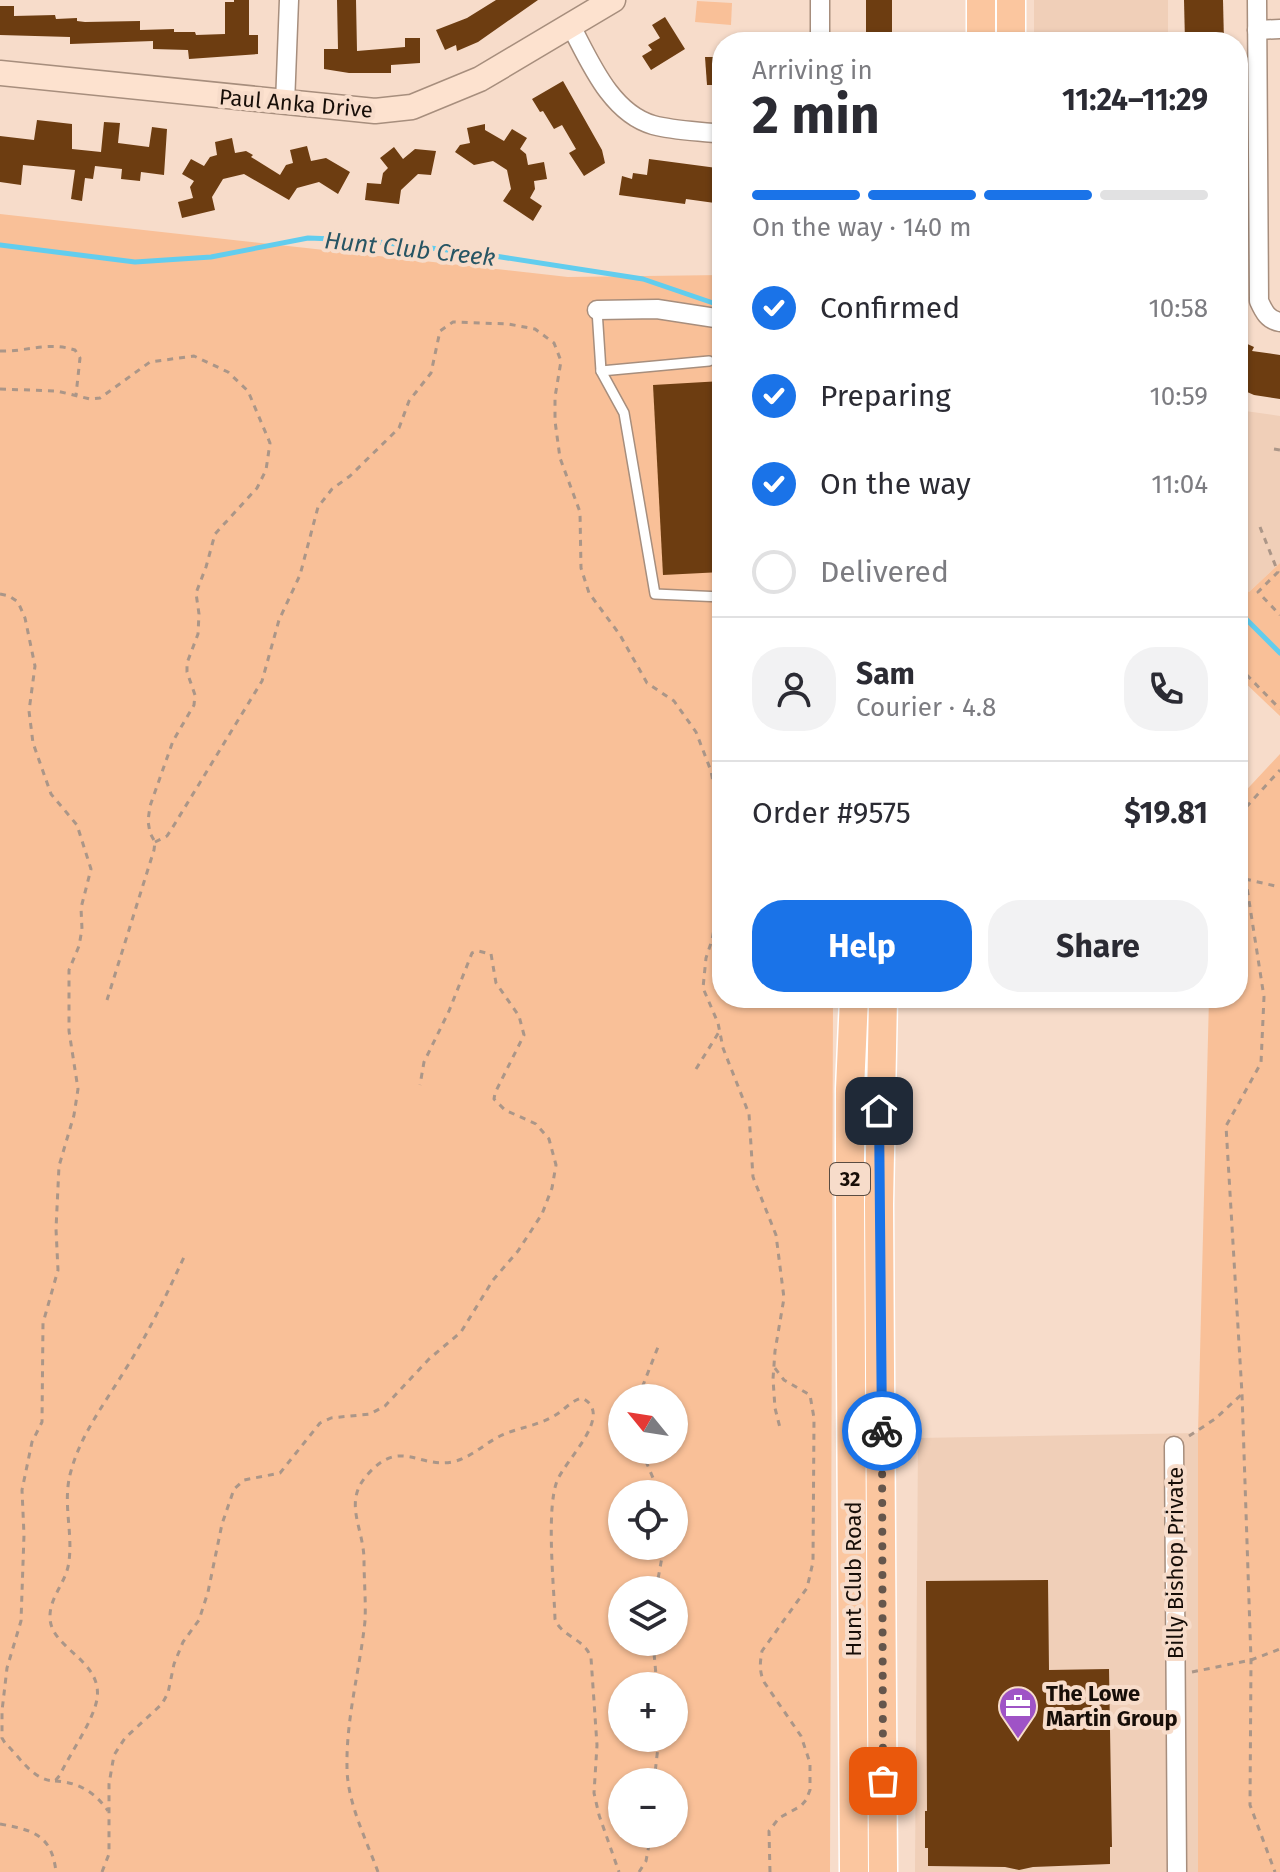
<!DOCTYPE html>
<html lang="en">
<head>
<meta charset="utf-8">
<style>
  :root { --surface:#fff; --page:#f2f2f3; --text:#2b2b33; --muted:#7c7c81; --line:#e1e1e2; --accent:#1a73e8 }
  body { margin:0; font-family:"Fira Sans",sans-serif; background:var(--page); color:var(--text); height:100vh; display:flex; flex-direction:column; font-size:30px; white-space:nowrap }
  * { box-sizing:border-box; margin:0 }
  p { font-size:26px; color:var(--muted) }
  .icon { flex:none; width:44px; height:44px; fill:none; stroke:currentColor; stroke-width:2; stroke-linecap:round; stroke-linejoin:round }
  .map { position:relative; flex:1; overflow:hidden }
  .side { position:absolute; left:712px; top:32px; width:536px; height:976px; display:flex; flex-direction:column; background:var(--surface); border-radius:32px; box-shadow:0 2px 6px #0004 }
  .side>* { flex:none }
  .needle { width:52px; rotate:300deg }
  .fabs { position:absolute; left:608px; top:1384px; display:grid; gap:16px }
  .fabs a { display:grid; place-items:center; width:80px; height:80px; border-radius:50%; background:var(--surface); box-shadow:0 2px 6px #0004; font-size:40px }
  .pin { position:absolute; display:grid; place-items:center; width:68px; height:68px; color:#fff; margin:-34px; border-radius:16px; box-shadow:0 4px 12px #0006 }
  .courier { position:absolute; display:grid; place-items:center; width:80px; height:80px; margin:-40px; border:6px solid #1a73e8; border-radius:50%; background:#fff; color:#222; box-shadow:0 2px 10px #0007 }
  .summary em { font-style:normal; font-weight:700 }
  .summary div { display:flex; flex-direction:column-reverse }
  .summary { display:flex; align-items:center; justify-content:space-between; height:136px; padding:0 40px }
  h1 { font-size:52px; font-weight:700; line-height:60px }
  .bar { display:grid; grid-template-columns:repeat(4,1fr); gap:12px 8px; align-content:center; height:96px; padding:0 40px }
  .bar i { height:10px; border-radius:6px; background:var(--line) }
  .bar .current { background:var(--accent) }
  .bar p { grid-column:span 4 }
  .line { display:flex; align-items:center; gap:20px; padding:0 40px; border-top:2px solid var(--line) }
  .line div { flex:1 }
  .round { display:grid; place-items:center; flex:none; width:84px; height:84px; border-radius:32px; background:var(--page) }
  ol { padding:0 40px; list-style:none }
  li { display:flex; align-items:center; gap:24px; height:88px }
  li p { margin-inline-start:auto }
  li .icon { padding:8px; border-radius:50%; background:var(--accent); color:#fff; stroke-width:4 }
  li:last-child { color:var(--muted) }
  li i { width:44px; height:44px; border:4px solid var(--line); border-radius:50% }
  .button { display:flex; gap:16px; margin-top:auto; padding:16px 40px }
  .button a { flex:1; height:92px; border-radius:32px; background:var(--accent); color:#fff; font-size:32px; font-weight:700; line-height:92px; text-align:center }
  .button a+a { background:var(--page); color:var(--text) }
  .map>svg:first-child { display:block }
</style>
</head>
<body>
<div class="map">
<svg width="1280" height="1872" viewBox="0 0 1280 1872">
  <rect width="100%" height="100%" fill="#f7dcca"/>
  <g fill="#f0cfb8">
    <rect x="1034" y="0" width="134" height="42"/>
    <polygon points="1238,410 1280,416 1280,563 1249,592 1238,583"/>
    <polygon points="1198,1433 1198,1872 915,1872 918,1438"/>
  </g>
  <g fill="#f9c098" fill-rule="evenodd">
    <polygon points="697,1 732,3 731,25 695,22"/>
    <path d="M0,214L568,277L722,275V998H833L830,1872H0ZM622,1398H674V1450H622ZM622,1494H674V1546H622ZM622,1590H674V1642H622ZM622,1686H674V1738H622ZM622,1782H674V1834H622Z"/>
    <polygon points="1280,563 1280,716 1238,676 1238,583 1249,592"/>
    <polygon points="1280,754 1280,1872 1198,1872 1198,1433 1209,998 1238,998 1238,799"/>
  </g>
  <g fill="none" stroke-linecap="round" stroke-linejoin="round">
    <g stroke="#62cdee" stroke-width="5">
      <polyline points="0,245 135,262 211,257 308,238 361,240 482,254 643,279 722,306"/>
      <polyline points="1238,611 1280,653"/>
    </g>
  </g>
  <g fill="#6d3d11">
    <polygon points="234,0 249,0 249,35 258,35 258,54 189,59 188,50 153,49 153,41 70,44 70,37 0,35 0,6 14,6 14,16 55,15 56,19 77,18 77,21 85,22 140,21 140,30 174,29 174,32 195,32 196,35 225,34 225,2 234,2"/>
    <polygon points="337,0 356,0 357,51 405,47 405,38 420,38 420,63 391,65 391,73 349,73 324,69 324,49 338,49"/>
    <polygon points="496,0 538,0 478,42 457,51 456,45 445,50 436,30 467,18"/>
    <rect x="866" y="0" width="26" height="40"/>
    <polygon points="1184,0 1223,0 1224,42 1185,42"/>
    <polygon points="665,17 685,49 651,70 642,56 652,50 648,45 660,38 652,25"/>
    <polygon points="705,57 722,57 722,85 707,85"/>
    <polygon points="563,81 602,150 605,163 584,176 569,153 576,149 562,125 554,129 543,111 540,112 532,99"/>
    <polygon points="37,120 72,124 72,149 101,152 104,122 120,123 118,143 149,147 152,127 167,129 164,175 141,172 140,181 121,179 122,169 95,166 93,179 85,178 82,201 71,199 75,170 23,165 21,185 0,182 0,136 34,140"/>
    <polygon points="485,124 485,130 504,141 512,129 527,138 520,149 526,154 528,165 544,162 547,179 534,181 535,189 530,198 542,206 533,221 503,201 511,189 507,170 493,161 474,165 455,152 460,145 470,143 467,128"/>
    <polygon points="232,138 235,153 246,151 253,155 251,157 280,175 286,165 293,163 290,150 307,146 311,161 326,158 350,172 338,194 319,182 297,188 289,200 244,174 223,179 212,197 215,210 182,218 178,202 193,198 190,187 194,181 182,174 191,159 204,166 210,157 217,155 215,142"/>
    <polygon points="394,147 403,159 415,149 436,151 431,175 418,174 401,190 399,204 365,200 367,183 381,184 383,173 388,168 380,158"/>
    <polygon points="649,159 717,168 716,173 722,174 722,204 686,199 685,204 619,195 622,176 632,179 633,173 647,175"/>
    <polygon points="1243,342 1254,347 1252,351 1280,355 1280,399 1254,395 1238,388 1238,349"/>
    <polygon points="722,381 722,572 663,575 653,385"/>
    <polygon points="1048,1580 1049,1670 1109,1669 1112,1847 1110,1847 1110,1864 1033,1867 1019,1870 1005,1867 928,1866 928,1848 925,1848 925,1811 927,1811 926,1581"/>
  </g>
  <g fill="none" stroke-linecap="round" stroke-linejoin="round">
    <g stroke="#a78e7d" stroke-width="12">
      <g id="lane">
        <polyline points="597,310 601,371 624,413 655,594 722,597"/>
        <polyline points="601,371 709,361"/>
      </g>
    </g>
    <g stroke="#a78e7d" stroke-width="21">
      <g id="street">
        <path d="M1257,0L1259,301C1264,312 1268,320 1280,322"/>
        <path d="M571,26C590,62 611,113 653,125C675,131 700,131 722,134"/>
        <polyline points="1257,30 1280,29"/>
        <polyline points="820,42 820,0"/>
        <polyline points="285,104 289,0"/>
        <polyline points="597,310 657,309 722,319"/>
        <polyline points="1174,1446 1177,1872"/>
      </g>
    </g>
    <g stroke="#a78e7d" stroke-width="27">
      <polyline id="secondary" points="0,73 375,111 412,107 480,79 613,0"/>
    </g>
    <g stroke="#fff" stroke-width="31">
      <g id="primary">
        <polyline points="1011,0 1011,42"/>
        <polyline points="981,42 981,0"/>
        <polyline points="854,998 850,1089 850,1205 854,1872"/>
        <polyline points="883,998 879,1204 883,1872"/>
      </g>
    </g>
    <g stroke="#ab9688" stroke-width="3" stroke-dasharray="6 6" stroke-linecap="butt">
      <path d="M0,351C27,352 47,341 75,350L80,358L76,395"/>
      <polyline points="0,389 57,391 90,399 100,398 150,362 194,356 228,372 248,391 270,443 266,470 257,488 215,534 206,567 196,593 199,614 198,634 187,663 187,672 195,695 194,705 173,741 150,806 148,821 150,833 155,842 154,850 107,1000"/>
      <polyline points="1274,449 1280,450"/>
      <polyline points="1260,527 1278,572 1258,592 1280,615"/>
      <path d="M0,594L9,596L18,602L25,618L35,666L29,711L33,743L51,794L77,825L91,869L81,908L82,929L79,946L69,970V1031L78,1089L74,1115L59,1166L56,1229L58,1270L43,1323L42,1422L32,1442L22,1490L24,1535L21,1621L7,1668L2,1711V1738L5,1743C20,1757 33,1781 55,1781L60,1775C70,1753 93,1722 97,1699C103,1660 51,1649 50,1618C49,1597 67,1582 69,1561C73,1531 62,1502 71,1471C81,1434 105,1403 125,1370C148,1334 166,1296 184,1257"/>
      <polyline points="1238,666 1280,709"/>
      <polyline points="1238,816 1280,770"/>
      <polyline points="1238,830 1264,997 1261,1063 1226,1126 1242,1394 1251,1660 1250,1805 1275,1872"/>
      <polyline points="155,842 167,836 171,830 262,681 279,620 300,575 318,507 332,489 350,476 399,428 409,401 431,373 440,331 453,322 508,324 535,329 554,343 561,361 555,397 555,421 560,458 580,512 581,568 589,593 620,635 647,683 674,701 696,732 711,771 722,829"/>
      <polyline points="1245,879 1280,887"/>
      <polyline points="722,885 712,940 706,958 703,988 718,1023 723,1048 749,1114 753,1177 776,1235 784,1298 775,1351 773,1379 775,1408 780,1428"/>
      <polyline points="696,1069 719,1032"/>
      <polyline points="638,1398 658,1347"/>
      <polyline points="1189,1436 1215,1419 1242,1394"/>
      <polyline points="641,1450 660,1494"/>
      <polyline points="656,1590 664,1546"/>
      <polyline points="653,1642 657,1686"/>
      <polyline points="1192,1672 1251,1660 1280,1649"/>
      <path d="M55,1781C78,1782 95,1792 108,1811"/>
      <polyline points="654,1782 659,1738"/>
      <path d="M0,1824C33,1830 52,1835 56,1872"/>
      <polyline points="102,1872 109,1854 109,1784 114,1755 125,1738 162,1704 168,1693 174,1664 183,1642 199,1620 208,1592 222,1524 234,1489 244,1480 280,1473 320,1423 331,1418 370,1414 385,1406 429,1359 461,1332 493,1280 518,1251 542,1214 552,1188 556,1165 549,1139 536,1124 505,1110 494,1099 495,1093 524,1035 519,1016 496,983 491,954 478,951 472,953 449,1011 424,1062 420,1085"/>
      <path d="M378,1872C366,1839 347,1802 347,1767C346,1718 360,1669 365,1621C366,1601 364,1580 364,1560C364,1528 342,1502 368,1474C400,1438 418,1468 452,1462C471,1458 484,1444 500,1436C517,1428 536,1426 552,1417C563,1412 570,1401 582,1398C615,1414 566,1459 557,1481C546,1510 554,1586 555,1619C561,1637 585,1638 591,1658L597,1745L594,1793L599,1815L619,1872"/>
      <polyline points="639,1872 646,1861 651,1834"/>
      <path d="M770,1872L769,1831L779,1818L801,1806L806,1800L810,1790V1763L801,1736L764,1682C759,1671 760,1662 762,1651L807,1588L813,1562L814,1418L810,1395L784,1380L774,1367"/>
    </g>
    <use href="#lane" stroke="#fff" stroke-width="9"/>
    <use href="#street" stroke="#fff" stroke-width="18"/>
    <use href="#secondary" stroke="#fde2cf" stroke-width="24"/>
    <use href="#primary" stroke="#fbc69f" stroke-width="28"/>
  </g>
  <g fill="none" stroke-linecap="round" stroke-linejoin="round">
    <polyline stroke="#65564c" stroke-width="8" stroke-dasharray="0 14.4" points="882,1431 883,1781"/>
    <polyline stroke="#1a73e8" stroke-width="10" points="879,1111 882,1431"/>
  </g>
  <defs>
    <g id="office-pin" transform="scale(2)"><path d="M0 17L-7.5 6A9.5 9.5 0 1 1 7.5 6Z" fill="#9f53c6" stroke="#f7dcca"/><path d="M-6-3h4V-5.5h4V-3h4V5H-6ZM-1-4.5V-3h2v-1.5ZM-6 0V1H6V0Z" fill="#fff"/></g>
  </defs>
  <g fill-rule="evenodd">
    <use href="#office-pin" x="1018" y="1706"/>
  </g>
  <g text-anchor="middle" stroke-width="8" stroke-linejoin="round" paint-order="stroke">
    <rect fill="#f7dcca" stroke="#5a4c42" stroke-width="2" x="830" y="1163" width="40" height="32" rx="6"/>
    <g font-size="20" font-weight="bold" fill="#170e08">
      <text x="850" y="1186">32</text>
    </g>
    <g font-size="22" fill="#170e08" stroke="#f7dcca">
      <text transform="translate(296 103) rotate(5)" y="8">Paul Anka Drive</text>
      <text transform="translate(1175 1563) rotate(-90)" y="8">Billy Bishop Private</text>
      <text transform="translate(853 1579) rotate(-90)" y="8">Hunt Club Road</text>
    </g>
    <g font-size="22" font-weight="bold" fill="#170e08" stroke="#f7dcca" text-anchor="start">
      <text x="1046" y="1701">The Lowe<tspan x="1046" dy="25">Martin Group</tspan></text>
    </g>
    <g font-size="24" font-style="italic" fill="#275564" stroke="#f7dcca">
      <text transform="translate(410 249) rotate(6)" y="8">Hunt Club Creek</text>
    </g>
  </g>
</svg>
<div class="fabs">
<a><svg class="needle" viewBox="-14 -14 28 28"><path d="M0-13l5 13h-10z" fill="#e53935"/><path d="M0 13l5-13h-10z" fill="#7c7c81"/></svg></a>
<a><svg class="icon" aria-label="locate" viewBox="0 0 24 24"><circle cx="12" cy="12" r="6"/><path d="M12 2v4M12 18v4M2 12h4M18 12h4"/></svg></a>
<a><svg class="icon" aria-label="layers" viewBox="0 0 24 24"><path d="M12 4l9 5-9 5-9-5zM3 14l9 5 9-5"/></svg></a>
<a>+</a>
<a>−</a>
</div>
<div class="pin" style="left:883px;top:1781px;background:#ea580c"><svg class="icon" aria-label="bag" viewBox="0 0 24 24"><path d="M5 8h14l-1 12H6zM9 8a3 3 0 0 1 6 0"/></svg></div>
<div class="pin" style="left:879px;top:1111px;background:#1f2937"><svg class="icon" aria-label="home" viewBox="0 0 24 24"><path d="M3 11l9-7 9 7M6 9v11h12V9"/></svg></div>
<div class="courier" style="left:882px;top:1431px"><svg class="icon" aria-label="bike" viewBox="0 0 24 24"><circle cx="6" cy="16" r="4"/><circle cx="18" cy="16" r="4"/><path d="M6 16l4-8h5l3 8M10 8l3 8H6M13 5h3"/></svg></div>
<section class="side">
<div class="summary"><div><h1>2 min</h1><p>Arriving in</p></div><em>11:24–11:29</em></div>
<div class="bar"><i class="current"></i><i class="current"></i><i class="current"></i><i></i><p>On the way · 140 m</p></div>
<ol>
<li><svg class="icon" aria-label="check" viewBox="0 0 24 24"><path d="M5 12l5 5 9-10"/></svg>Confirmed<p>10:58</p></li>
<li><svg class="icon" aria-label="check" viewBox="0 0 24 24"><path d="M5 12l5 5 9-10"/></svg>Preparing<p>10:59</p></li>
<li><svg class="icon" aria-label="check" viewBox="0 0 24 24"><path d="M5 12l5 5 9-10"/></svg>On the way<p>11:04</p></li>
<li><i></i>Delivered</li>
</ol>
<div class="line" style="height:144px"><a class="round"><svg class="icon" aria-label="person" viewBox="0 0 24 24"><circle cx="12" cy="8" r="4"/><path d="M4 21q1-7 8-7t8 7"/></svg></a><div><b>Sam</b><p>Courier · 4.8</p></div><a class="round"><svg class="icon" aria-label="phone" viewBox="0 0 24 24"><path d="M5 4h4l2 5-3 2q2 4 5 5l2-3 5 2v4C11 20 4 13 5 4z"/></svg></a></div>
<div class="line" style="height:104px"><div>Order #9575</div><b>$19.81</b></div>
<div class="button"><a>Help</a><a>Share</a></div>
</section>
</div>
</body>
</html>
